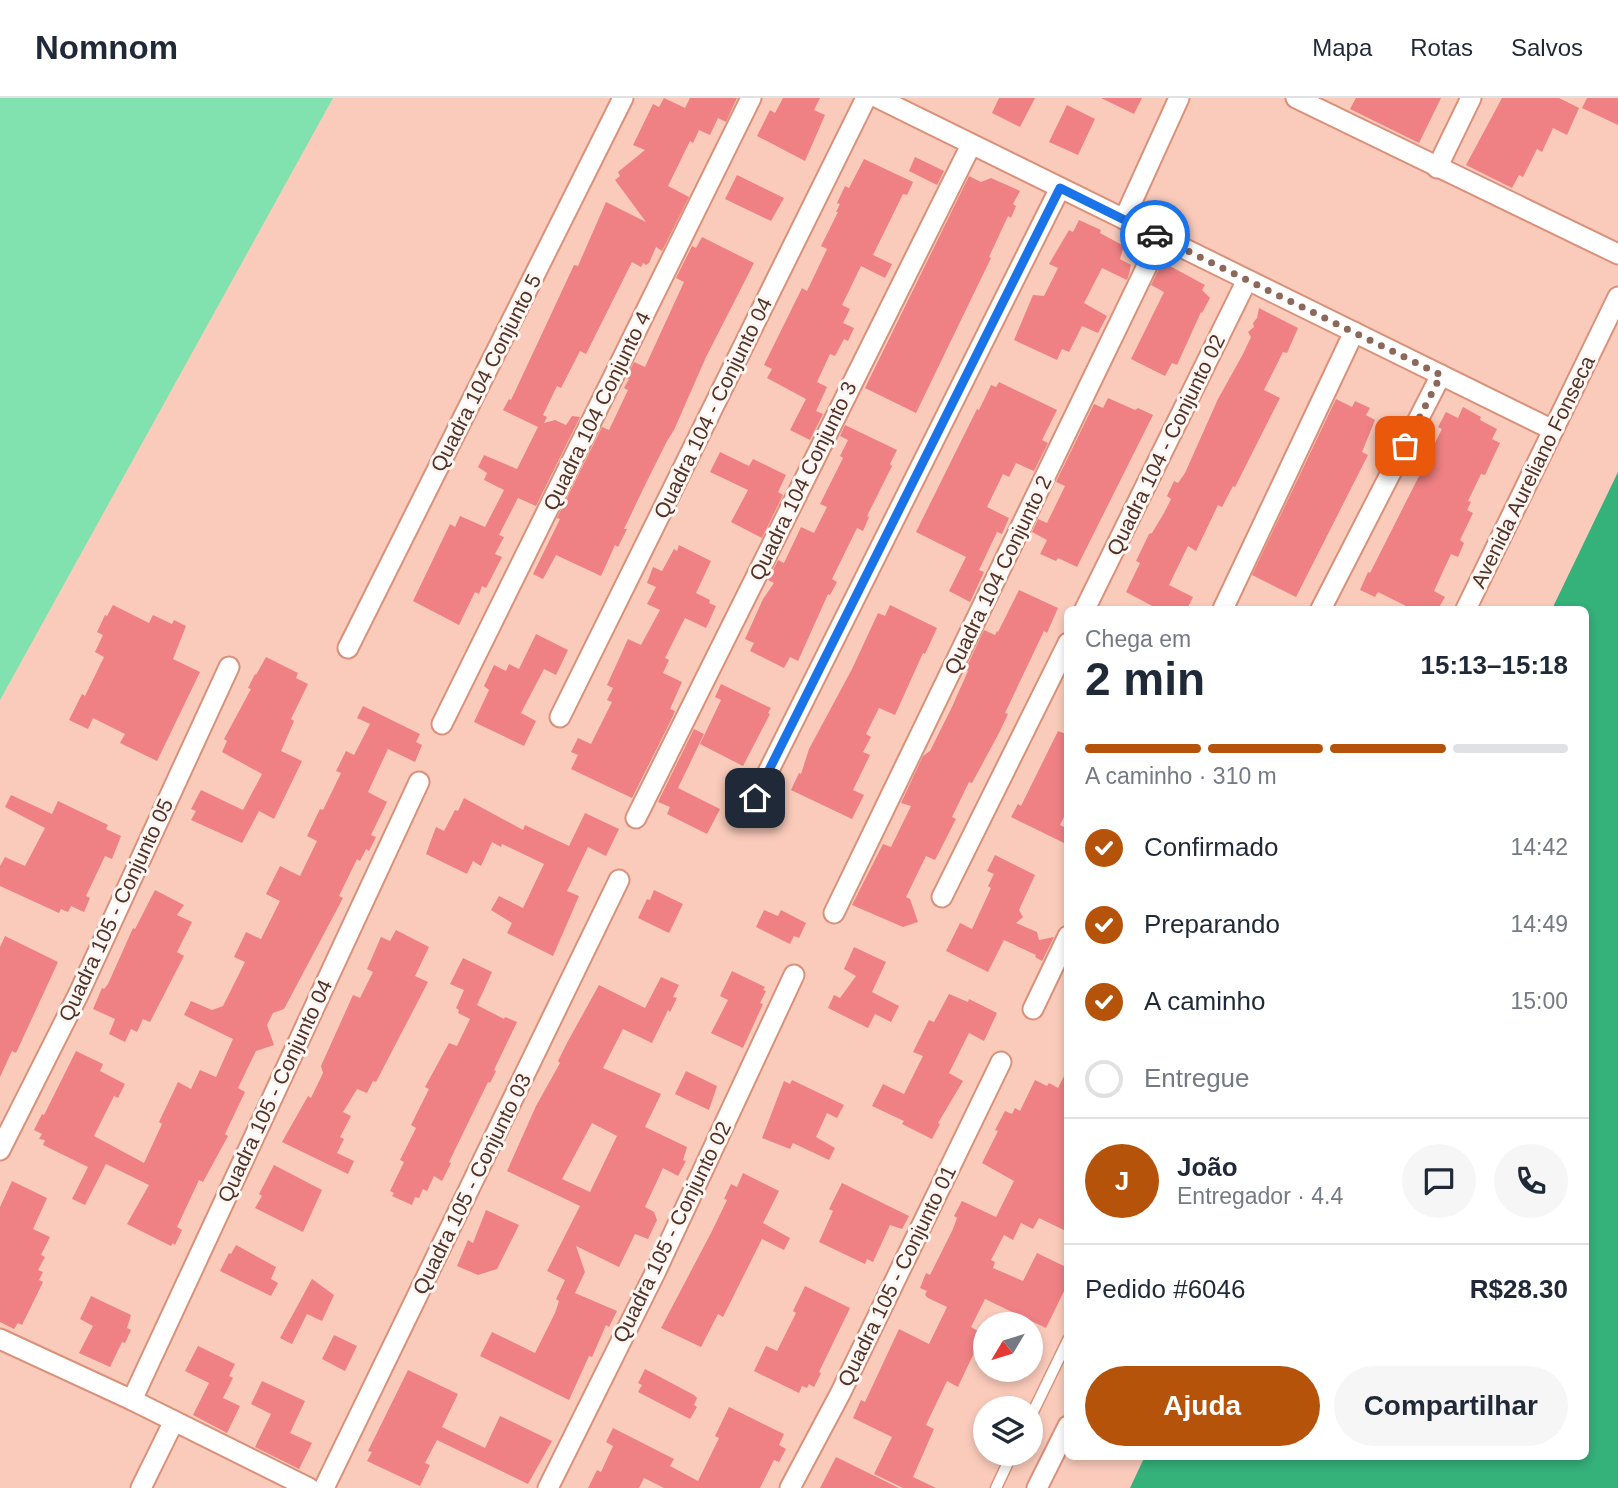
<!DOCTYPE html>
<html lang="pt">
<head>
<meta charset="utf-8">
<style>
  :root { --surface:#fff; --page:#f6f6f7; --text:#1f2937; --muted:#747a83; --line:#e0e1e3; --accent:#b45309 }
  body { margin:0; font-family:Helvetica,sans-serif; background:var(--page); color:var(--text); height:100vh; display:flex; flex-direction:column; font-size:26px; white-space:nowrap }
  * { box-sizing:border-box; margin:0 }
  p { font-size:23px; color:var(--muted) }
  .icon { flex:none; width:38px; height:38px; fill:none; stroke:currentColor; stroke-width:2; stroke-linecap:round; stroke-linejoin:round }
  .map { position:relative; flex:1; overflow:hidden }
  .panel { position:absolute; left:1064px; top:508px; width:525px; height:854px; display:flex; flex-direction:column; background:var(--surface); border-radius:10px; box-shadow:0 4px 10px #0003 }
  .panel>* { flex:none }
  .needle { width:46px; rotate:232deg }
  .controls { position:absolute; left:973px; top:1214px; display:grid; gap:14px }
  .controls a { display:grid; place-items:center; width:70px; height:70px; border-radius:50%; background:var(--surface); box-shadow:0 4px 10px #0003; font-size:35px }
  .pin { position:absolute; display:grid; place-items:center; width:60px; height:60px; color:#fff; margin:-30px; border-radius:14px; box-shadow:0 4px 10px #0006 }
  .courier { position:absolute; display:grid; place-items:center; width:70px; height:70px; margin:-35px; border:5px solid #1a73e8; border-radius:50%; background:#fff; color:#222; box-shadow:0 2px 9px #0007 }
  .overview em { font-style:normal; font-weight:600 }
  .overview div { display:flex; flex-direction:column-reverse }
  .overview { display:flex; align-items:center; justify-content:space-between; height:119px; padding:0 21px }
  h1 { font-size:46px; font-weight:600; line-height:52px }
  .bar { display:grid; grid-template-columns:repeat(4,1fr); gap:10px 7px; align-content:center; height:84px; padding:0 21px }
  .bar i { height:9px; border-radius:5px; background:var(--line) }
  .bar .selected { background:var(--accent) }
  .bar p { grid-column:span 4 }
  .line { display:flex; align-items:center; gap:18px; padding:0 21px; border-top:2px solid var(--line) }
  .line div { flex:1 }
  .round { display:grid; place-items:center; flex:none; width:74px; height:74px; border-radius:37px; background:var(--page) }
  ol { padding:0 21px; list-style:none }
  li { display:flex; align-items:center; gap:21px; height:77px }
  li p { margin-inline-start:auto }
  li .icon { padding:7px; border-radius:50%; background:var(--accent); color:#fff; stroke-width:4 }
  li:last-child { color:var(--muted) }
  li i { width:38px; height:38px; border:4px solid var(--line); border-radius:50% }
  .primary-button { display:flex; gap:14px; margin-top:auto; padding:14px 21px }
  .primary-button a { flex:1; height:80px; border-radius:42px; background:var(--accent); color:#fff; font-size:28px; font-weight:600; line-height:80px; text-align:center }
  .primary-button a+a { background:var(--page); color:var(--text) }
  header { display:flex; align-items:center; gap:42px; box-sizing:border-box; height:98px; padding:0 35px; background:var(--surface); border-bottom:2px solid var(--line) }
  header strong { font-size:33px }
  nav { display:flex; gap:38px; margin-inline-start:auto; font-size:24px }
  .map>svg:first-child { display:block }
</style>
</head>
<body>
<header>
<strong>Nomnom</strong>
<nav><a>Mapa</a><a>Rotas</a><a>Salvos</a></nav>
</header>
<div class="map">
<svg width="1618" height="1390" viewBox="0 0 1618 1390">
  <rect width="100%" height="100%" fill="#facbbb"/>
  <polygon fill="#81e1af" points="0,0 333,0 0,602"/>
  <polygon fill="#35b17a" points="1618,374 1618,1390 1130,1390 1145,1358 1586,1358 1586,511 1552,511"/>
  <g fill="#ef8083" fill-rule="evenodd">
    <polygon points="664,0 685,10 690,0 737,0 726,24 718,20 710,37 699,32 693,45 690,43 668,88 689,99 662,153 656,149 649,165 646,167 643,165 641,169 632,164 586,256 580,253 561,290 557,288 543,317 547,319 544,325 555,322 566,327 572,318 580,319 536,408 518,400 499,437 504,439 495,456 502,459 486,490 482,488 479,496 475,494 459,527 413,503 450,426 455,429 460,418 485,429 504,392 484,382 487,375 478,369 484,357 517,371 538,329 503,312 509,301 511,302 574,167 578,168 606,104 646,124 615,82 620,78 618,74 645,52 633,47 653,6 659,9"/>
    <polygon points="783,0 820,0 814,12 825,17 805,63 757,38 770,12 775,15"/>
    <polygon points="999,0 1035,0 1020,29 992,15"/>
    <polygon points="1101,0 1142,0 1134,16"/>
    <polygon points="1356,0 1441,0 1419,45 1350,11"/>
    <polygon points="1502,0 1559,0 1579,10 1567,37 1553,30 1542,54 1537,51 1523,79 1519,77 1512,90 1466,67"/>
    <polygon points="1587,0 1618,0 1618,27 1582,10"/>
    <polygon points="1067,7 1095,21 1078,57 1049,44"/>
    <polygon points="915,59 944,73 937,87 909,73"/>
    <polygon points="864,61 913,84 907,97 903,96 873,157 892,166 885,180 861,168 842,207 850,211 843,225 854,230 848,243 844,241 835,258 830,256 817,284 827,289 816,313 823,316 810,342 790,332 806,301 767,280 772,271 764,267 802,190 807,193 827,151 821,148 838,114 836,114 840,106 837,105 845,88 849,90"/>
    <polygon points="737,77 784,100 771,123 725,101"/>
    <polygon points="969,78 981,84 991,80 1020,93 1013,106 1016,108 1011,120 1008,118 989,159 991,160 916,315 865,290"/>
    <polygon points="1079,122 1101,132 1100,135 1124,148 1120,161 1131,167 1129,176 1127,182 1102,170 1084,205 1107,218 1098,235 1082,228 1069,254 1062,251 1057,262 1014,242 1033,197 1044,198 1058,170 1049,166 1069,132 1073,134"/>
    <polygon points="702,139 754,165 706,259 674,332 667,343 646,385 624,431 627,431 618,449 615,447 601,478 556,457 543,481 533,476 560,421 557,420 602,329 609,332 628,292 624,290 629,281 626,280 634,264 645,269 684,184 676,180 692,148 696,150"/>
    <polygon points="1164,161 1170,164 1168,167 1205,187 1202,192 1210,200 1202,215 1201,214 1177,267 1172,265 1165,278 1131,261 1164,194 1151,187"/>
    <polygon points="1259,210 1298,230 1287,255 1283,254 1264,292 1280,300 1235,389 1233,388 1222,409 1218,407 1196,453 1188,448 1169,487 1193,499 1187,511 1158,511 1126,494 1140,465 1136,463 1149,436 1152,435 1164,415 1171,401 1167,398 1174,383 1178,385 1185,375 1218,301 1243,256 1251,239 1248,234 1254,229 1253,225 1257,220"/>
    <polygon points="999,284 1057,312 1042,342 1048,345 1034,373 1016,365 1009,379 1003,376 987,409 1009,420 1002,436 997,434 979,472 984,474 970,504 949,493 966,459 916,434 977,311 979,312 991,287 996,289"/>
    <polygon points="1108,300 1135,312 1138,310 1153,317 1077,469 1058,460 1056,463 1040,456 1047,442 1032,434 1038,421 1047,425 1065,388 1056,384 1094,306 1103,310"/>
    <polygon points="1336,301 1352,309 1355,303 1370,310 1366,317 1375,322 1362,354 1368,357 1296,499 1252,477"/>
    <polygon points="1463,309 1481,319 1480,322 1497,331 1492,341 1500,345 1485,377 1481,376 1468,403 1471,404 1467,412 1473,415 1460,442 1464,445 1458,459 1451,456 1434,493 1445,499 1438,511 1412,511 1378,494 1375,499 1360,492 1368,474 1370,475 1418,380 1433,358 1429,357 1442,331 1438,329 1446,314 1458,320"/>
    <polygon points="845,327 897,352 890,366 892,368 867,418 869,419 863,433 857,430 832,481 837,484 830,497 828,496 798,563 790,559 784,570 750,553 754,545 745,541 763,501 774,485 768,482 778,462 784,465 801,429 814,435 827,409 820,406 843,360 840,358 848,342 840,338"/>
    <polygon points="720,354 749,368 753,361 786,377 778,394 783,397 762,440 731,424 748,392 710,374"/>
    <polygon points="679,447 711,463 696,495 710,502 709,505 716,508 706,530 685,520 665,560 669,562 663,575 682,584 670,611 675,613 672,620 632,700 571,671 578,657 571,654 578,640 591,646 612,604 607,602 613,590 607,587 628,541 641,547 660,512 647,506 656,489 647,485 653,469 662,473 674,451 677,453"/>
    <polygon points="1019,492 1058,510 1047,535 1044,533 1005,615 1008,616 999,635 972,685 969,684 952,719 956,721 935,762 926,758 906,799 910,801 918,824 903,829 852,807 883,746 891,749 911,708 901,705 923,658 930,653 951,611 968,573 966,572 967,568 984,532 995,537 997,533 998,534"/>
    <polygon points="113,507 149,525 153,517 172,526 174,522 186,528 173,561 200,574 157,663 120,645 125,636 93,620 88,631 69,622 82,596 85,598 104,559 95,554 103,537 97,534 105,517 107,518"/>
    <polygon points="890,507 937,530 925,556 923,555 895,617 879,610 866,636 871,639 863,654 870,657 853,692 864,697 852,721 791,692 799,675 801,676 809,651 852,571 878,515 885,518"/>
    <polygon points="536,536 568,552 556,577 544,571 521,615 536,623 524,648 474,624 489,592 484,588 494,567 506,573 509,566 519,571"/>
    <polygon points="266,559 298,575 296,580 308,586 291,621 294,623 281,653 302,663 274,721 259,713 242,745 191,722 196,713 191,711 201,692 243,712 262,676 222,654 227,643 224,641 251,591 248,590 255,576 256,577"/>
    <polygon points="721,586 771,610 768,615 770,616 743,668 700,646 721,602 715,599"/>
    <polygon points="363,608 420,636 416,644 422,647 415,664 388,651 368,694 387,704 371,737 376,739 369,753 366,751 360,763 357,761 339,798 343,800 284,911 273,915 267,927 274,947 256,953 238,990 245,994 225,1036 228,1038 203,1084 199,1082 177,1129 182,1132 175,1147 173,1145 171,1148 127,1126 149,1087 106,1066 85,1107 72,1101 88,1069 43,1047 45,1042 39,1041 42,1036 34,1032 42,1016 44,1017 76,953 103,966 100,973 125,986 118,1000 114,998 94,1038 144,1065 162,1026 159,1024 178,984 191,991 200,972 216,979 233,941 184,917 191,903 212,912 223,908 245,864 234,859 246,834 261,841 280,803 266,796 280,768 300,778 317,743 307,738 320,711 323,712 341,675 336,673 346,653 354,657 370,626 357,620"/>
    <polygon points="694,631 704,636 678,690 720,711 707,736 667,716 670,709 658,704"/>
    <polygon points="1058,633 1068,637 1068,711 1060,727 1068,731 1064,745 1011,719 1018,706 1021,708"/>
    <polygon points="11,697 52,716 58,703 108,727 106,731 121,738 112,761 105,758 86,798 90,800 84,814 71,808 68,814 61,811 59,815 0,788 0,768 5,759 25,768 45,730 5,709"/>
    <polygon points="464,700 523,732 525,727 569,748 585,715 619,731 606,758 588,749 567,793 579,798 553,858 507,835 512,825 491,812 499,798 523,810 544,766 502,746 501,749 492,744 481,768 473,763 467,776 426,756 436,729 444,733 455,712 458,713"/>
    <polygon points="995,757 1035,777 1019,812 1023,819 1016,825 1037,834 1039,842 1054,839 1042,863 1035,859 1036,857 1004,842 988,874 946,853 960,825 972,831 991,790 988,788 994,776 987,773"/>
    <polygon points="155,792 184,807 177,817 192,824 177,854 184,858 150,924 143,921 137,934 131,931 125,944 109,936 115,921 93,911 102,890 104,891 108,886 133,830 135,831"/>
    <polygon points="654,792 683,806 669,835 638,820 647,801 650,802"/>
    <polygon points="764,812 778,818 781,812 806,825 799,840 794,838 790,846 756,829"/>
    <polygon points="396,832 429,849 415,878 428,884 376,984 373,983 367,995 357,991 343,1014 351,1018 340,1039 344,1041 337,1055 354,1063 348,1076 282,1044 308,998 311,1000 323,975 321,968 353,897 360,900 373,874 367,871 381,839 390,843"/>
    <polygon points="5,838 58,864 16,955 12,953 0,979 0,849"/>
    <polygon points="854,849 886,864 872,894 899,908 891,924 875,916 868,930 828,910 834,897 840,900 856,878 844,871"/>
    <polygon points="463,860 492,874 477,907 504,921 505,919 517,924 494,972 496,973 490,985 488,984 449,1064 451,1065 442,1083 434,1078 427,1093 423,1091 419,1100 415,1099 412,1107 392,1098 394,1095 390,1093 404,1064 400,1062 416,1030 411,1027 429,991 425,989 449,945 457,948 470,921 458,915 459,912 456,910 464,892 450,886"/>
    <polygon points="732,873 765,889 763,892 766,893 760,905 763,906 743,950 711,935 728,902 720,898"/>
    <path d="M661,879L679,887L673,899L677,900L670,914L668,912L652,945L623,931L603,970L661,996L645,1029L687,1049L683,1062L686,1063L678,1078L663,1070L645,1109L654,1114L657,1122L648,1141L635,1136L619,1169L576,1148L585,1174L575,1195L617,1213L609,1229L606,1227L592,1259L589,1258L569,1302L480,1258L492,1234L535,1255L555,1215L559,1203L556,1201L565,1182L547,1173L580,1108L507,1073L536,1008L560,965L558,963L568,943L599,887L645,910ZM592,1025L617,1038L590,1094L562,1081Z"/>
    <polygon points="949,896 968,904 969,901 997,915 984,943 969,935 949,975 963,983 938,1025 940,1026 932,1041 902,1026 904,1023 872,1008 883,986 904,996 923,958 913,954 929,922 934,924"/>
    <polygon points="1068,970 1068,1134 1039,1120 1033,1131 1021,1125 1013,1142 1004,1137 991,1162 995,1164 993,1170 1023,1183 1037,1155 1068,1170 1068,1185 1046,1230 985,1201 971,1229 983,1236 964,1276 958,1289 947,1283 926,1327 934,1331 913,1379 936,1390 903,1390 874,1376 892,1339 853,1320 861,1302 865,1304 899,1231 929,1246 947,1209 928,1200 925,1197 927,1193 920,1190 926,1175 930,1177 953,1131 957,1120 954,1118 962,1103 996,1119 1014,1083 982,1065 998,1033 995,1032 1005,1013 1012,1016 1015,1010 1020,1013 1035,982 1047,988 1049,985 1058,990"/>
    <polygon points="686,973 717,988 709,1012 675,996"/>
    <polygon points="792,982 844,1007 837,1020 827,1015 816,1039 835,1050 829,1062 793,1045 790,1051 762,1040 784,983 790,986"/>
    <polygon points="274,1067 322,1092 303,1134 255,1110 262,1098 259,1096"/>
    <polygon points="743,1075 779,1093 763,1125 790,1140 784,1152 762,1141 723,1219 718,1216 701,1249 661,1230 712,1133 727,1102 724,1101 731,1086 737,1089"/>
    <polygon points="12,1083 47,1100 33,1131 50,1139 41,1157 45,1159 38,1172 43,1174 39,1182 43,1184 22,1227 18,1225 14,1231 0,1224 0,1109"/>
    <polygon points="842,1085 909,1118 902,1131 890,1127 873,1164 867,1161 865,1166 819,1144 833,1113 829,1111"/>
    <polygon points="486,1112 519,1127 497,1171 478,1177 457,1168 468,1142 473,1145"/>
    <polygon points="236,1147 276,1169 271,1181 278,1185 271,1198 220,1173 229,1155 231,1156"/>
    <polygon points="312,1181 334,1197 322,1223 307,1216 292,1246 280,1240"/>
    <polygon points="805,1188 850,1210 819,1274 821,1275 814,1289 809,1286 807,1290 802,1288 799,1295 754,1273 766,1248 777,1253 796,1215 793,1213"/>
    <polygon points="91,1198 131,1217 127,1230 131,1232 125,1245 122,1244 110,1269 79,1255 93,1228 80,1221"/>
    <polygon points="334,1237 357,1248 345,1273 322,1261"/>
    <polygon points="198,1248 235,1266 229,1278 233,1280 223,1300 240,1308 227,1335 193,1317 209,1285 185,1273"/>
    <polygon points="645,1271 694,1297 697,1300 694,1307 697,1309 690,1321 638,1294 642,1287 638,1285"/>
    <polygon points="408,1272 458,1296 442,1329 450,1333 485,1350 500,1318 552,1343 528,1386 437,1342 425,1365 430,1367 420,1388 367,1363 372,1354 368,1353"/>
    <polygon points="262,1283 305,1303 290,1335 312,1345 299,1371 255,1349 271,1316 251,1306"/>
    <polygon points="729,1309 784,1336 779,1347 786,1351 779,1364 774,1362 760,1390 664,1390 644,1380 639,1390 588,1390 597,1372 601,1374 613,1348 606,1344 613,1330 674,1361 670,1368 698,1383 719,1340 715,1338"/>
    <polygon points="836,1359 899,1390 820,1390"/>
  </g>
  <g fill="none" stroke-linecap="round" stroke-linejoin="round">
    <g stroke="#da9179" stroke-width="13">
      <g id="lane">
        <polyline points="1031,1318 1068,1242"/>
        <polyline points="996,1390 1012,1356"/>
      </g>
    </g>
    <g stroke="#da9179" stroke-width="23">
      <g id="street">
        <polyline points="878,0 1553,332"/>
        <polyline points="1296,0 1618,156"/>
        <polyline points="1437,70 1471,0"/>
        <polyline points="1124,121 1179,0"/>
        <polyline points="1085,511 1247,182"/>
        <polyline points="1223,511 1354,234"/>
        <polyline points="1321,511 1441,277"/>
        <polyline points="1466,511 1618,199"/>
        <polyline points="348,550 623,0"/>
        <polyline points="560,619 866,0"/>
        <polyline points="442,626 751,0"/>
        <polyline points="755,700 1060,90"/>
        <polyline points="636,720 971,47"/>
        <polyline points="942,799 1068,545"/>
        <polyline points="834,815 1161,139"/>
        <polyline points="1033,911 1068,838"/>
        <polyline points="0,1052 79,895 229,569"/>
        <polyline points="0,1241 132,1302 309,1390"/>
        <polyline points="132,1302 419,684"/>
        <polyline points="141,1390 174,1323"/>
        <polyline points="324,1390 619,782"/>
        <polyline points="548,1390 655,1175 794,877"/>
        <polyline points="790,1390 840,1296 1001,964"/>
        <polyline points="1037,1390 1068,1328"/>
      </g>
    </g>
    <use href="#lane" stroke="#fff" stroke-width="10"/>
    <use href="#street" stroke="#fff" stroke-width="19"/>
  </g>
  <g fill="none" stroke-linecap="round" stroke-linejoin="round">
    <polyline stroke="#8c685b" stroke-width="7" stroke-dasharray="0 12.6" points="1155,137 1441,277 1405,348"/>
    <polyline stroke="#1a73e8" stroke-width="9" points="755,700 1060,90 1155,137"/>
  </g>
  <g text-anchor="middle" stroke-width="6" stroke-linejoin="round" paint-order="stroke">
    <g font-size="21" fill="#513328" stroke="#fef6f3">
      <text transform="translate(486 275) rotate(-63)" y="7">Quadra 104 Conjunto 5</text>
      <text transform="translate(713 310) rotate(-64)" y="7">Quadra 104 - Conjunto 04</text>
      <text transform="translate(597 313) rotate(-64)" y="7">Quadra 104 Conjunto 4</text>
      <text transform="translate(1166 347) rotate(-64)" y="7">Quadra 104 - Conjunto 02</text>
      <text transform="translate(1533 374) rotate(-64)" y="7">Avenida Aureliano Fonseca</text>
      <text transform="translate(803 383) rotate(-64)" y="7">Quadra 104 Conjunto 3</text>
      <text transform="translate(998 477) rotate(-64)" y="7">Quadra 104 Conjunto 2</text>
      <text transform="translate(116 812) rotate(-65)" y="7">Quadra 105 - Conjunto 05</text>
      <text transform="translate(275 993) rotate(-65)" y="7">Quadra 105 - Conjunto 04</text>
      <text transform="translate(472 1086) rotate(-64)" y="7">Quadra 105 - Conjunto 03</text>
      <text transform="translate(672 1134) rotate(-64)" y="7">Quadra 105 - Conjunto 02</text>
      <text transform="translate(897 1178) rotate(-64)" y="7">Quadra 105 - Conjunto 01</text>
    </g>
  </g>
</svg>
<div class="controls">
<a><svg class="needle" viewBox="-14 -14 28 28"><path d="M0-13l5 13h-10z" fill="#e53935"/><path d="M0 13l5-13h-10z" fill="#747a83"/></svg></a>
<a><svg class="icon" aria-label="layers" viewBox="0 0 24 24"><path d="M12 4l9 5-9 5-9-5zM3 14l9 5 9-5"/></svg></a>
</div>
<div class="pin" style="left:1405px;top:348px;background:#ea580c"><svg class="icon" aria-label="bag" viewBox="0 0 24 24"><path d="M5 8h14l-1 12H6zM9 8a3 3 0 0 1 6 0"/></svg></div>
<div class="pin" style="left:755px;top:700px;background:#1f2937"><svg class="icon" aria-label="home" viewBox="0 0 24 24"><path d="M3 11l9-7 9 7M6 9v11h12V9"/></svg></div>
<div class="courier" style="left:1155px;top:137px"><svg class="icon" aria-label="car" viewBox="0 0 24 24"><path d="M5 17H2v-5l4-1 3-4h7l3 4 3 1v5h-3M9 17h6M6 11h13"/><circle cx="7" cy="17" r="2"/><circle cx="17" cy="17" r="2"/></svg></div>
<section class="panel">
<div class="overview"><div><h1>2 min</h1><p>Chega em</p></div><em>15:13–15:18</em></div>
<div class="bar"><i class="selected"></i><i class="selected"></i><i class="selected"></i><i></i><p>A caminho · 310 m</p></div>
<ol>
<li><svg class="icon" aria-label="check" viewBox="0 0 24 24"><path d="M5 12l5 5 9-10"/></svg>Confirmado<p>14:42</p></li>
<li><svg class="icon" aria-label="check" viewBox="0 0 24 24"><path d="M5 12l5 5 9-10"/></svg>Preparando<p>14:49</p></li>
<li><svg class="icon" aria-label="check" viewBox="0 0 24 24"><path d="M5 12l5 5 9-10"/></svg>A caminho<p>15:00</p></li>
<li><i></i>Entregue</li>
</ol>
<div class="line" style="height:126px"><b class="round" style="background:var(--accent);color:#fff">J</b><div><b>João</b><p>Entregador · 4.4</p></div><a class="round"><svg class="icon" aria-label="chat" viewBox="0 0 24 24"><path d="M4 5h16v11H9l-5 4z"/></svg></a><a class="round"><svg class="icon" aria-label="phone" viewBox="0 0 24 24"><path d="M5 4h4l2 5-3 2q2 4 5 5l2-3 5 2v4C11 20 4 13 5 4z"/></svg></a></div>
<div class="line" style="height:91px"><div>Pedido #6046</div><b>R$28.30</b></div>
<div class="primary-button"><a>Ajuda</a><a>Compartilhar</a></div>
</section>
</div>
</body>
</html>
